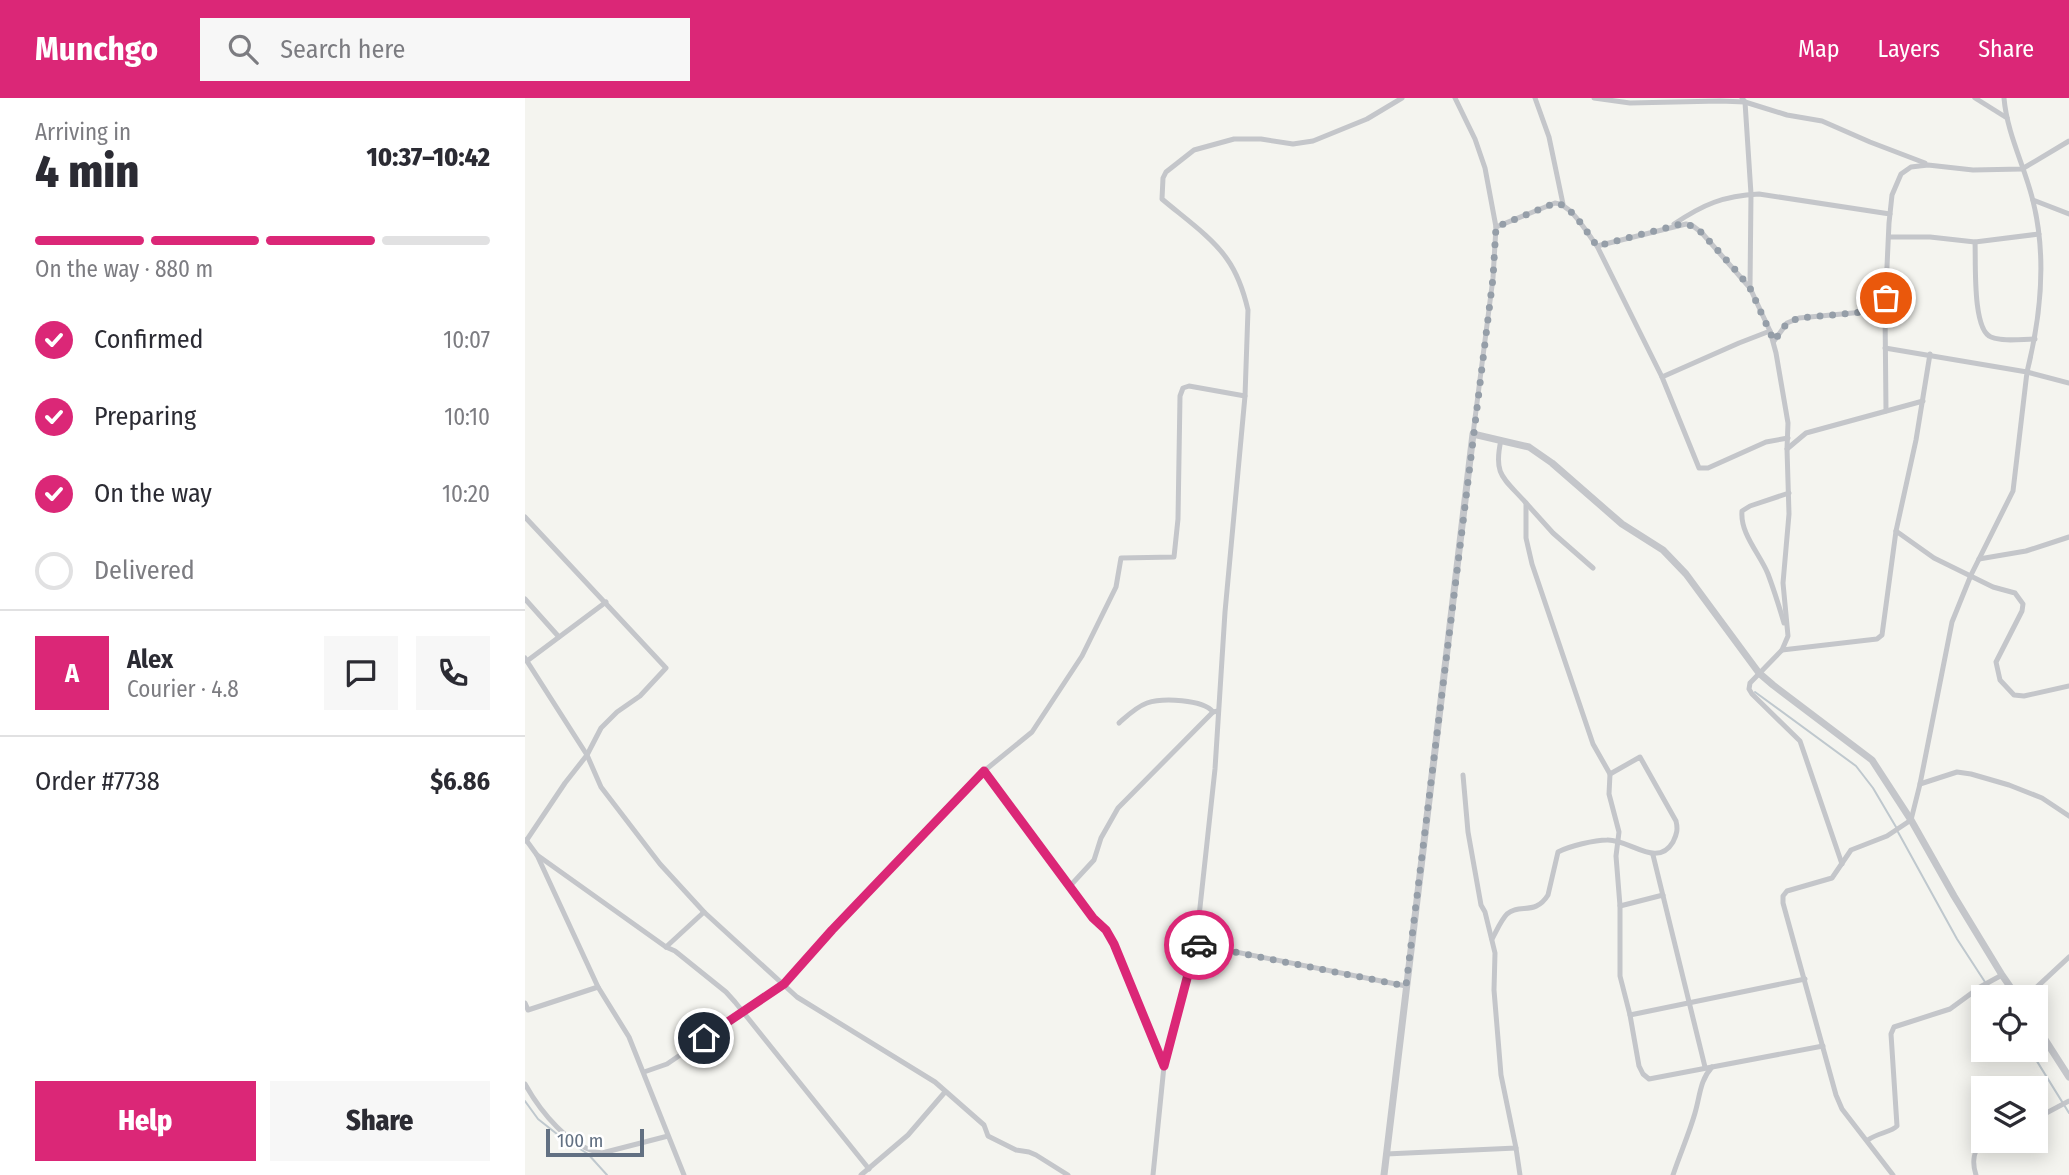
<!DOCTYPE html>
<html lang="en">
<head>
<meta charset="utf-8">
<style>
  :root { --surface:#fff; --page:#f7f7f7; --text:#2b2b33; --muted:#7c7c81; --line:#e1e1e2; --accent:#db2777 }
  body { margin:0; font-family:"Fira Sans Condensed",sans-serif; background:var(--page); color:var(--text); height:100vh; display:flex; flex-direction:column; font-size:26px; white-space:nowrap }
  * { box-sizing:border-box; margin:0 }
  p { font-size:23px; color:var(--muted) }
  .icon { flex:none; width:38px; height:38px; fill:none; stroke:currentColor; stroke-width:2; stroke-linecap:round; stroke-linejoin:round }
  .map { position:relative; flex:1; overflow:hidden }
  .panel { display:flex; flex-direction:column; background:var(--surface); width:525px }
  .panel>* { flex:none }
  .controls { position:absolute; left:1446px; top:887px; display:grid; gap:14px }
  .controls a { display:grid; place-items:center; width:77px; height:77px; border-radius:0px; background:var(--surface); box-shadow:0 4px 18px #0003; font-size:35px }
  .scale { position:absolute; left:21px; bottom:18px; width:98px; box-sizing:border-box; padding-left:7px; border:4px solid #627082; border-top:0; font-size:19px; line-height:24px; white-space:nowrap; color:#627082; -webkit-text-stroke:5px #fff; paint-order:stroke }
  .pin { position:absolute; display:grid; place-items:center; width:60px; height:60px; color:#fff; margin:-30px; border:4px solid #fff; border-radius:50%; box-shadow:0 2px 7px #0007 }
  .courier { position:absolute; display:grid; place-items:center; width:70px; height:70px; margin:-35px; border:5px solid #db2777; border-radius:50%; background:#fff; color:#222; box-shadow:0 2px 9px #0007 }
  .head em { font-style:normal; font-weight:800 }
  .head div { display:flex; flex-direction:column-reverse }
  .head { display:flex; align-items:center; justify-content:space-between; height:119px; padding:0 35px }
  h1 { font-size:46px; font-weight:800; line-height:52px }
  .bar { display:grid; grid-template-columns:repeat(4,1fr); gap:10px 7px; align-content:center; height:84px; padding:0 35px }
  .bar i { height:9px; border-radius:5px; background:var(--line) }
  .bar .active { background:var(--accent) }
  .bar p { grid-column:span 4 }
  .line { display:flex; align-items:center; gap:18px; padding:0 35px; border-top:2px solid var(--line) }
  .line div { flex:1 }
  .round { display:grid; place-items:center; flex:none; width:74px; height:74px; border-radius:0px; background:var(--page) }
  ol { padding:0 35px; list-style:none }
  li { display:flex; align-items:center; gap:21px; height:77px }
  li p { margin-inline-start:auto }
  li .icon { padding:7px; border-radius:50%; background:var(--accent); color:#fff; stroke-width:4 }
  li:last-child { color:var(--muted) }
  li i { width:38px; height:38px; border:4px solid var(--line); border-radius:50% }
  .primary-button { display:flex; gap:14px; margin-top:auto; padding:14px 35px }
  .primary-button a { flex:1; height:80px; border-radius:0px; background:var(--accent); color:#fff; font-size:28px; font-weight:800; line-height:80px; text-align:center }
  .primary-button a+a { background:var(--page); color:var(--text) }
  header { display:flex; align-items:center; gap:42px; box-sizing:border-box; height:98px; padding:0 35px; background:var(--accent); color:#fff }
  header strong { font-size:33px }
  nav { display:flex; gap:38px; margin-inline-start:auto; font-size:24px }
  .search { width:490px; height:63px; background:var(--page); display:flex; align-items:center; gap:18px; box-sizing:border-box; padding:0 24px; border-radius:0px; color:var(--muted); font-size:26px }
  main { display:flex; flex:1; min-height:0 }
  .map>svg:first-child { display:block }
</style>
</head>
<body>
<header>
<strong>Munchgo</strong>
<div class="search"><svg class="icon" aria-label="search" viewBox="0 0 24 24"><circle cx="10" cy="10" r="6"/><path d="M15 15l6 6"/></svg>Search here</div>
<nav><a>Map</a><a>Layers</a><a>Share</a></nav>
</header>
<main>
<section class="panel">
<div class="head"><div><h1>4 min</h1><p>Arriving in</p></div><em>10:37–10:42</em></div>
<div class="bar"><i class="active"></i><i class="active"></i><i class="active"></i><i></i><p>On the way · 880 m</p></div>
<ol>
<li><svg class="icon" aria-label="check" viewBox="0 0 24 24"><path d="M5 12l5 5 9-10"/></svg>Confirmed<p>10:07</p></li>
<li><svg class="icon" aria-label="check" viewBox="0 0 24 24"><path d="M5 12l5 5 9-10"/></svg>Preparing<p>10:10</p></li>
<li><svg class="icon" aria-label="check" viewBox="0 0 24 24"><path d="M5 12l5 5 9-10"/></svg>On the way<p>10:20</p></li>
<li><i></i>Delivered</li>
</ol>
<div class="line" style="height:126px"><b class="round" style="background:var(--accent);color:#fff">A</b><div><b>Alex</b><p>Courier · 4.8</p></div><a class="round"><svg class="icon" aria-label="chat" viewBox="0 0 24 24"><path d="M4 5h16v11H9l-5 4z"/></svg></a><a class="round"><svg class="icon" aria-label="phone" viewBox="0 0 24 24"><path d="M5 4h4l2 5-3 2q2 4 5 5l2-3 5 2v4C11 20 4 13 5 4z"/></svg></a></div>
<div class="line" style="height:91px"><div>Order #7738</div><b>$6.86</b></div>
<div class="primary-button"><a>Help</a><a>Share</a></div>
</section>
<div class="map">
<svg width="1544" height="1077" viewBox="0 0 1544 1077">
  <rect width="100%" height="100%" fill="#f4f4ef"/>
  <g fill="none" stroke-linecap="round" stroke-linejoin="round">
    <g stroke="#bfc8ce" stroke-width="2">
      <polyline points="1230,594 1331,668 1348,690 1371,729"/>
      <polyline points="1373,734 1432,841 1460,884"/>
      <polyline points="1463,888 1471,900"/>
      <polyline points="1505,952 1544,1015"/>
      <polyline points="0,1003 13,1021 37,1040 63,1056 82,1077"/>
    </g>
    <g stroke="#c4c6ca" stroke-width="5">
      <polyline points="930,0 950,41 960,70 971,129 968,180 948,336"/>
      <polyline points="1010,0 1024,39 1038,106"/>
      <polyline points="1069,0 1105,5 1195,3 1220,4 1262,17 1297,23 1345,44 1400,65"/>
      <polyline points="1217,0 1220,4 1226,96 1225,189"/>
      <polyline points="1450,0 1482,20"/>
      <path d="M1479,0C1482,36 1500,69 1508,103C1522,159 1516,218 1502,274L1544,285"/>
      <polyline points="1508,102 1544,116"/>
      <path d="M1149,126C1179,106 1198,98 1234,96L1365,116"/>
      <path d="M971,129L1030,105C1046,106 1062,135 1072,148L1161,126L1168,128L1177,135L1225,190L1245,233L1251,255L1263,325L1262,351L1264,416L1258,485L1263,538L1257,552L1225,585L1224,591L1227,596L1275,643L1317,766"/>
      <polyline points="1364,139 1405,139 1450,144 1514,136"/>
      <path d="M1450,144C1451,162 1447,232 1466,239C1479,244 1497,241 1510,241"/>
      <polyline points="1072,148 1137,279 1214,245 1245,233"/>
      <polyline points="1249,243 1262,225 1274,220 1360,212"/>
      <polyline points="1360,250 1502,274 1488,393 1446,477 1427,524 1395,686 1386,722 1362,738 1326,752 1307,780 1262,793 1258,798 1258,805 1311,997 1317,1011 1368,1077"/>
      <polyline points="1137,279 1174,370 1183,370 1241,344 1263,340"/>
      <polyline points="1361,313 1360,212 1364,125 1367,97 1376,76 1386,69 1403,67 1448,72 1497,71 1544,43"/>
      <path d="M976,342C968,378 979,380 1001,405V440L1007,466L1068,646L1085,676L1084,696L1094,734L1091,758L1095,808V878L1105,917L1114,968L1118,976L1124,981L1298,948"/>
      <polyline points="1262,351 1281,335 1398,303"/>
      <polyline points="1001,405 1028,435 1068,470"/>
      <polyline points="0,419 141,570 115,598 92,614 76,630 62,657 40,685 1,743"/>
      <polyline points="1371,433 1409,460 1468,489 1490,495 1498,506 1497,513 1471,564 1475,582 1489,597 1499,598 1544,588"/>
      <polyline points="1454,461 1501,453 1544,439"/>
      <polyline points="0,501 34,539"/>
      <path d="M1259,525C1254,508 1249,492 1243,476C1235,456 1215,436 1217,413L1225,408L1264,395"/>
      <polyline points="1257,552 1352,541 1357,537 1371,433 1391,342 1405,256"/>
      <polyline points="0,560 62,657 76,689 135,766 179,814"/>
      <polyline points="2,563 81,504"/>
      <path d="M594,625C602,618 611,609 622,605C637,600 678,601 688,614"/>
      <polyline points="459,673 545,788 569,762 576,740 593,710 688,614 693,613"/>
      <polyline points="1395,686 1432,674 1446,676 1484,687 1517,700 1544,718"/>
      <polyline points="1,742 12,757 73,889 104,939 159,1077"/>
      <polyline points="12,757 141,849 150,853 201,894 210,904 344,1071"/>
      <polyline points="1128,757 1180,969"/>
      <polyline points="545,788 568,820 581,832 589,846 638,966"/>
      <polyline points="1095,808 1138,797"/>
      <path d="M967,841C971,834 976,822 982,816C995,805 1010,818 1023,797L1033,754C1044,748 1070,742 1082,742C1105,741 1132,771 1148,744C1152,736 1153,731 1151,723L1115,659L1085,676"/>
      <polyline points="671,846 881,888"/>
      <polyline points="141,849 179,814 272,899 410,984 459,1027 463,1038 491,1052 504,1054 511,1057 543,1077"/>
      <polyline points="1500,900 1544,859"/>
      <polyline points="0,905 3,912 73,889"/>
      <polyline points="1105,917 1280,881"/>
      <polyline points="119,974 142,966 259,886 307,832 459,673 507,634 557,558 591,489 596,460 649,459 653,421 655,298 658,290 664,288 720,298"/>
      <path d="M0,986C15,1013 44,1050 77,1055L143,1038"/>
      <polyline points="1510,1021 1544,1003"/>
      <path d="M1343,1042C1352,1035 1367,1034 1372,1028L1366,936L1369,929L1425,911L1455,889L1477,877"/>
      <polyline points="991,1050 995,1077"/>
      <polyline points="861,1056 991,1050 976,977 969,892 970,855 960,814 956,807 943,734 938,677"/>
      <polyline points="336,1077 383,1037 420,994"/>
      <path d="M628,1077L639,968L671,846L690,671L700,514L720,298L723,212C719,195 712,175 702,161C687,139 658,119 637,101L638,80L641,74L669,52L709,41H736L768,46L788,43L842,21L877,0"/>
      <path d="M1148,1077C1155,1056 1164,1036 1170,1015C1175,998 1175,982 1187,969"/>
      <path d="M1451,1077C1447,1065 1448,1052 1458,1043"/>
    </g>
    <g stroke="#c4c6ca" stroke-width="7">
      <polyline points="1510,926 1544,979"/>
      <polyline points="859,1077 948,336 1004,349 1027,365 1097,426 1138,452 1161,476 1234,575 1248,587 1347,662 1386,722 1429,798 1477,877 1493,900"/>
    </g>
  </g>
  <g fill="none" stroke-linecap="round" stroke-linejoin="round">
    <path stroke="#959ea8" stroke-width="7" stroke-dasharray="0 12.6" d="M674,847L881,888L968,180L971,129L1030,105C1046,106 1062,135 1072,148L1156,126L1168,128L1177,135L1214,176L1225,190L1249,243L1262,225L1274,220L1360,212L1361,200"/>
    <polyline stroke="#db2777" stroke-width="9" points="179,940 259,886 307,832 459,673 568,820 581,832 589,846 639,968 671,846 674,847"/>
  </g>
</svg>
<div class="controls">
<a><svg class="icon" aria-label="locate" viewBox="0 0 24 24"><circle cx="12" cy="12" r="6"/><path d="M12 2v4M12 18v4M2 12h4M18 12h4"/></svg></a>
<a><svg class="icon" aria-label="layers" viewBox="0 0 24 24"><path d="M12 4l9 5-9 5-9-5zM3 14l9 5 9-5"/></svg></a>
</div>
<div class="scale">100 m</div>
<div class="pin" style="left:1361px;top:200px;background:#ea580c"><svg class="icon" aria-label="bag" viewBox="0 0 24 24"><path d="M5 8h14l-1 12H6zM9 8a3 3 0 0 1 6 0"/></svg></div>
<div class="pin" style="left:179px;top:940px;background:#1f2937"><svg class="icon" aria-label="home" viewBox="0 0 24 24"><path d="M3 11l9-7 9 7M6 9v11h12V9"/></svg></div>
<div class="courier" style="left:674px;top:847px"><svg class="icon" aria-label="car" viewBox="0 0 24 24"><path d="M5 17H2v-5l4-1 3-4h7l3 4 3 1v5h-3M9 17h6M6 11h13"/><circle cx="7" cy="17" r="2"/><circle cx="17" cy="17" r="2"/></svg></div>
</div>
</main>
</body>
</html>
